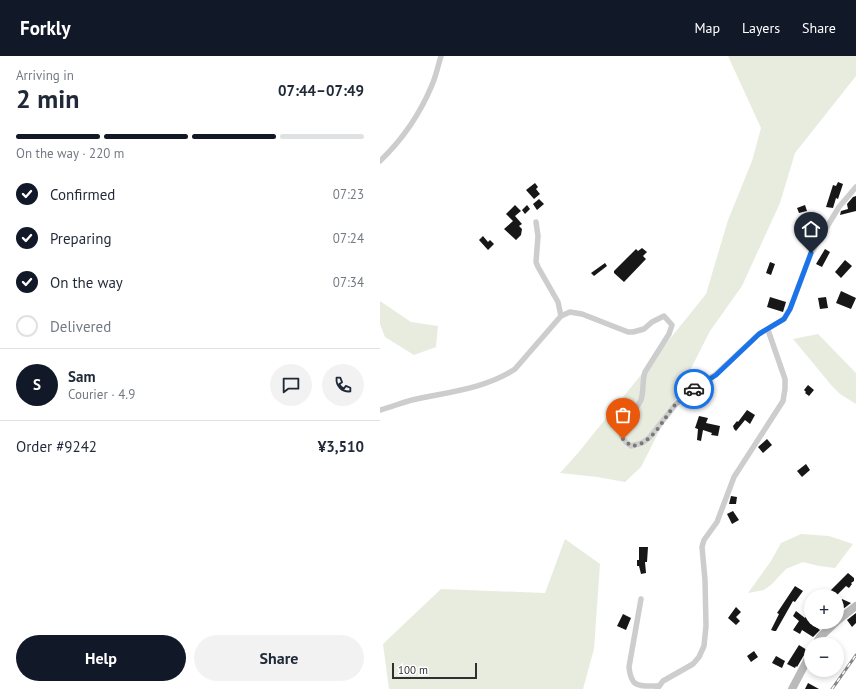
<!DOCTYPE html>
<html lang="en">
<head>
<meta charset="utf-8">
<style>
  :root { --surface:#fff; --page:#f2f2f3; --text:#1f2937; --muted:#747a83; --line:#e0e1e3; --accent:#111827 }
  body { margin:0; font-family:"PT Sans",sans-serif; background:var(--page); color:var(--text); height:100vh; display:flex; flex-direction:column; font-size:15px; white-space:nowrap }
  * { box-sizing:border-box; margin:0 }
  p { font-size:13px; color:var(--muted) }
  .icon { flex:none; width:22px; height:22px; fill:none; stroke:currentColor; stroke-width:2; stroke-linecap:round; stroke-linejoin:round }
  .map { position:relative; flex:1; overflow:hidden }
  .details { display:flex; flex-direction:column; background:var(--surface); width:380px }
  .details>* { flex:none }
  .controls { position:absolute; left:424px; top:533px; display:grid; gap:8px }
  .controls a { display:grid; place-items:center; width:40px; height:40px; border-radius:50%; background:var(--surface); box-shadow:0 2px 6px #0003; font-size:20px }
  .scale { position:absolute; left:12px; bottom:10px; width:85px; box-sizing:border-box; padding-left:4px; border:2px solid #303030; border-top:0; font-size:11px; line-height:14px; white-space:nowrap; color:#303030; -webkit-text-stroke:3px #fff; paint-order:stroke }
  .pin { position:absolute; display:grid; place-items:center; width:34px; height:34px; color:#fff; margin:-41px -17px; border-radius:50% 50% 50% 0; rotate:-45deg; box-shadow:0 0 4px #0007 }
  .pin .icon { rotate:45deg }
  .courier { position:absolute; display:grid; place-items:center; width:40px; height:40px; margin:-20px; border:3px solid #1a73e8; border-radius:50%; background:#fff; color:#222; box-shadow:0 1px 5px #0007 }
  .overview em { font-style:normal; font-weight:700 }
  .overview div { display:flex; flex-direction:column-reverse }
  .overview { display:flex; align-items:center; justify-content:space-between; height:68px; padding:0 16px }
  h1 { font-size:26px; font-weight:700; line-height:30px }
  .bar { display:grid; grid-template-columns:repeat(4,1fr); gap:6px 4px; align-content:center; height:48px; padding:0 16px }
  .bar i { height:5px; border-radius:3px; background:var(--line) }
  .bar .current { background:var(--accent) }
  .bar p { grid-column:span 4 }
  .line { display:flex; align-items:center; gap:10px; padding:0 16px; border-top:1px solid var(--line) }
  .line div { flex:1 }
  .round { display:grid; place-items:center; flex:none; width:42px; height:42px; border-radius:21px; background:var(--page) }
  ol { padding:0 16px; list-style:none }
  li { display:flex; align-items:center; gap:12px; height:44px }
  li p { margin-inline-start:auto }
  li .icon { padding:4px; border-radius:50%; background:var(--accent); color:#fff; stroke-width:4 }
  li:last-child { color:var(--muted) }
  li i { width:22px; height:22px; border:2px solid var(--line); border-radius:50% }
  .cta { display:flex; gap:8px; margin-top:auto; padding:8px 16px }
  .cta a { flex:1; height:46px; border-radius:24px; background:var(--accent); color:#fff; font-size:16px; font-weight:700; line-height:46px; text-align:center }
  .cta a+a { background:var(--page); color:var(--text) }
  header { display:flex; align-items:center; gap:24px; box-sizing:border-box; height:56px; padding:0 20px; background:var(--accent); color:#fff }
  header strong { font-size:19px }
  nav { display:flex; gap:22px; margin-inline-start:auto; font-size:14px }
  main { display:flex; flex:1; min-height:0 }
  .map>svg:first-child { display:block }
</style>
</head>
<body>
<header>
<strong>Forkly</strong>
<nav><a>Map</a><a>Layers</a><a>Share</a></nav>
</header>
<main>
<section class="details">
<div class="overview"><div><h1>2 min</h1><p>Arriving in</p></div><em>07:44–07:49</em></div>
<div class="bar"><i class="current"></i><i class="current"></i><i class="current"></i><i></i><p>On the way · 220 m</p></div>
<ol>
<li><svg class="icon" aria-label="check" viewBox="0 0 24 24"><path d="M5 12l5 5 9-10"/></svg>Confirmed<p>07:23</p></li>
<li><svg class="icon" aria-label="check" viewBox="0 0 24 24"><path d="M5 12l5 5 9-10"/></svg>Preparing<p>07:24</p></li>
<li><svg class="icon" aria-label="check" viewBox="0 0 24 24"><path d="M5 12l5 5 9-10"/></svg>On the way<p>07:34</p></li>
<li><i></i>Delivered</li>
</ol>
<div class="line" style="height:72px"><b class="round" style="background:var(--accent);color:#fff">S</b><div><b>Sam</b><p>Courier · 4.9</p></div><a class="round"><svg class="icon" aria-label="chat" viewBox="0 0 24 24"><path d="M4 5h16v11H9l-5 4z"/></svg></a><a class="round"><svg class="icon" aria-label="phone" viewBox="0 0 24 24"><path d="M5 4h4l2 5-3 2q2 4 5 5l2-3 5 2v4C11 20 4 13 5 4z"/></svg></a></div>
<div class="line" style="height:52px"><div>Order #9242</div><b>¥3,510</b></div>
<div class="cta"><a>Help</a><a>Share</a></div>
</section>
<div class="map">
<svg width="476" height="633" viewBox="0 0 476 633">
  <rect width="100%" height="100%" fill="#fff"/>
  <g fill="#e7ecdf">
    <polygon points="348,0 476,0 476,20 415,97 400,147 362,230 330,275 261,411 245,426 217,421 180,417 198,397 326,238 348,164 372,105 381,72"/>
    <polygon points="0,245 31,266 58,270 56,291 34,299 5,281 0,268"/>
    <polygon points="438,278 476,317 476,348 460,338 452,330 413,283"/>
    <polygon points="421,478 449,480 473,488 455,512 439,510 423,506 406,513 392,528 384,534 368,537 391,505 401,487"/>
    <polygon points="185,483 220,508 214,593 203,633 9,633 3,588 61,533 165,537"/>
  </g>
  <g fill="#171717">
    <polygon points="458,126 463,128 458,143 456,142 453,152 446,151 453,129 456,130"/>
    <polygon points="155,127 158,131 156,133 160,138 154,143 146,134"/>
    <polygon points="476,140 476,155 460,159 461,155 468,153 467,148 473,141"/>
    <polygon points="159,143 164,148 157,154 153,148"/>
    <polygon points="135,149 141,155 135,160 142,168 139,170 142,173 141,179 136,184 124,173 133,165 126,158"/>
    <polygon points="147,149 150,153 145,158 142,154"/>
    <polygon points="425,149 427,155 419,157 417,152"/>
    <polygon points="432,158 433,162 426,164 425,159"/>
    <polygon points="439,164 440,168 433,170 432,165"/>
    <polygon points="103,180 108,186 110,184 114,188 108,194 99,184"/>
    <polygon points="262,192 267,196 263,200 266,203 244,226 234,217 234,215 256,193 258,195"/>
    <polygon points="445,193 450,196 442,211 436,208"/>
    <polygon points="465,204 472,210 461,222 455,216"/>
    <polygon points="390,206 395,208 391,219 386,217"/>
    <polygon points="225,207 227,210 214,220 211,217"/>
    <polygon points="461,235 476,242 471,253 456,247"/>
    <polygon points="390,241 406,246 403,256 387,251"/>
    <polygon points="446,241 448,252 440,253 438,242"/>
    <polygon points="428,329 434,334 429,340 425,337 426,336 424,334"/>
    <polygon points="367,354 375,359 370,368 365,364 356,375 354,373 353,370 357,365 358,366"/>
    <polygon points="319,360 328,362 326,367 340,370 338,380 331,379 332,377 323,374 321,385 317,384 318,373 315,372"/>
    <polygon points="387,383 392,389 383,397 378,391"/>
    <polygon points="426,408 430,414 422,421 417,415"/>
    <polygon points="351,440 357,441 356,448 349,448"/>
    <polygon points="353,455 359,464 352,468 347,458"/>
    <polygon points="259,491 268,491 267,506 265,506 266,517 261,518 259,510 257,510 257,504 259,504"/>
    <polygon points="468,517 474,522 474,525 471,527 472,528 469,532 466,530 456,540 445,540"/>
    <polygon points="415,530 423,535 415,546 413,545 396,575 394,575 391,574 399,558 397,557"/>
    <polygon points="462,543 471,547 463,553 458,550"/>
    <polygon points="356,551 361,556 356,561 360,565 356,569 348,562"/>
    <polygon points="416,555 425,562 428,558 431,561 431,566 436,566 433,569 440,574 433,581 422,574 420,578 413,574 419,565 413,560"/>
    <polygon points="476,557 476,567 472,571 467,564"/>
    <polygon points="243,558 251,562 246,574 237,570"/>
    <polygon points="419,589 427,594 417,611 416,610 415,612 407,608"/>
    <polygon points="374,595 378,601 371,606 367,600"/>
    <polygon points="396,600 405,605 402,612 392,607"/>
    <polygon points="428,627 439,633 425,633"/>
  </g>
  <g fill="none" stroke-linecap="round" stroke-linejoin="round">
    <g stroke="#cdcdcd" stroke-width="5.5">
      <path d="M0,105C22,84 40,58 52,29C56,20 58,10 61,0"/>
      <polyline points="156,166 158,180 156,206 158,211 178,246 181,260"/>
      <path d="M0,354C11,351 21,347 32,344C67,336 105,333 135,313L181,260L190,256L202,258L248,276H253L264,273L272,266L284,260L292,269L289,278L265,316C262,325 264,335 261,344C254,360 227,375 251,390L262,387L269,382L296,348L321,327L335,319L379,278L404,263L410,253L431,197L459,151L476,131"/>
      <path d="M261,543L249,611C251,633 260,630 279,630"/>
      <polyline points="277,633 283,625 313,608 319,601 324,590 326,570 325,524 322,491 324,484 337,466 354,421 403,345 405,333 405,323 388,274"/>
    </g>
    <g stroke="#bababa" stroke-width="8">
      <polyline points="457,565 476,550"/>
      <polyline points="436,588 440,581 456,566"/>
      <polyline points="412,633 431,597"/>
    </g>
    <g stroke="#858585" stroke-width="3">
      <polyline id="rail" points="452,633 476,599"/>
    </g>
    <use href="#rail" stroke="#fff" stroke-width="1.5" stroke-dasharray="4.5" stroke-linecap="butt"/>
  </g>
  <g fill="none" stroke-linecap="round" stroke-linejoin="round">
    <path stroke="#787878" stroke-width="4" stroke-dasharray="0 7.2" d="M243,383L251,390C272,389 283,363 295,349C300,343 308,338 314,333"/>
    <polyline stroke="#1a73e8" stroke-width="5" points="314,333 336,319 379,278 404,263 410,253 431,197"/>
  </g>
</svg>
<div class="controls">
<a>+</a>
<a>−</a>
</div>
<div class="scale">100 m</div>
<div class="pin" style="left:243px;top:383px;background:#ea580c"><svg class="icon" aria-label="bag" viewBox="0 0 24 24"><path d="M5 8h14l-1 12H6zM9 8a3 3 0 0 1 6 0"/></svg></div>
<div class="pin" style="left:431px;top:197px;background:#1f2937"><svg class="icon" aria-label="home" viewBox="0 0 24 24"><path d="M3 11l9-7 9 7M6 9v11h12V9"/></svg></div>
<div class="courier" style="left:314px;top:333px"><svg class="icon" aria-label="car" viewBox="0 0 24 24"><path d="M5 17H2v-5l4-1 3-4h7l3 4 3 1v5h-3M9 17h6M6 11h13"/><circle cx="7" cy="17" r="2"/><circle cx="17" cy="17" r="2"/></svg></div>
</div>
</main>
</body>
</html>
